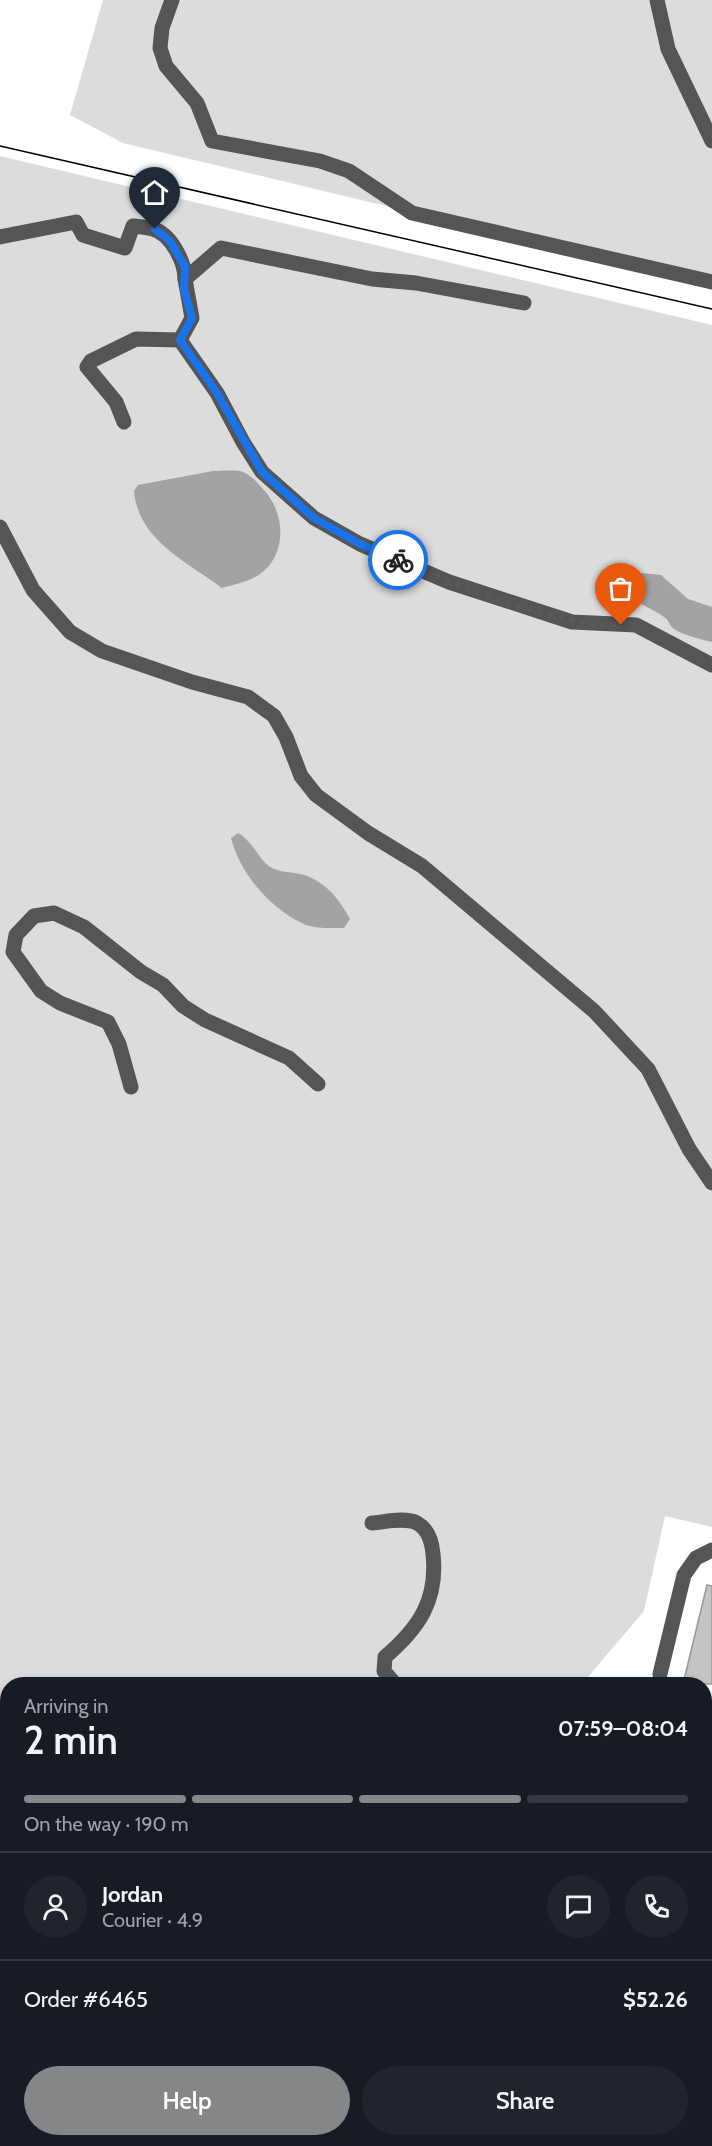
<!DOCTYPE html>
<html lang="en">
<head>
<meta charset="utf-8">
<style>
  :root { --surface:#171b24; --page:#20242c; --text:#f1f3f6; --muted:#9ea1a6; --line:#363941; --accent:#858687 }
  body { margin:0; font-family:Cabin,sans-serif; background:var(--page); color:var(--text); height:100vh; display:flex; flex-direction:column; font-size:22px; white-space:nowrap }
  * { box-sizing:border-box; margin:0 }
  p { font-size:20px; color:var(--muted) }
  .icon { flex:none; width:33px; height:33px; fill:none; stroke:currentColor; stroke-width:2; stroke-linecap:round; stroke-linejoin:round }
  .map { position:relative; flex:1; overflow:hidden }
  .drawer { position:absolute; left:0px; top:1677px; width:712px; height:470px; display:flex; flex-direction:column; background:var(--surface); border-radius:24px 24px 0 0; box-shadow:0 3px 9px #0003 }
  .drawer>* { flex:none }
  .pin { position:absolute; display:grid; place-items:center; width:51px; height:51px; color:#fff; margin:-62px -26px; border-radius:50% 50% 50% 0; rotate:-45deg; box-shadow:0 0 6px #0007 }
  .pin .icon { rotate:45deg }
  .courier { position:absolute; display:grid; place-items:center; width:60px; height:60px; margin:-30px; border:4px solid #1a73e8; border-radius:50%; background:#fff; color:#222; box-shadow:0 2px 8px #0007 }
  .summary em { font-style:normal; font-weight:600 }
  .summary div { display:flex; flex-direction:column-reverse }
  .summary { display:flex; align-items:center; justify-content:space-between; height:102px; padding:0 24px }
  h1 { font-size:39px; font-weight:600; line-height:45px }
  .bar { display:grid; grid-template-columns:repeat(4,1fr); gap:9px 6px; align-content:center; height:72px; padding:0 24px }
  .bar i { height:8px; border-radius:4px; background:var(--line) }
  .bar .selected { background:var(--accent) }
  .bar p { grid-column:span 4 }
  .line { display:flex; align-items:center; gap:15px; padding:0 24px; border-top:2px solid var(--line) }
  .line div { flex:1 }
  .round { display:grid; place-items:center; flex:none; width:63px; height:63px; border-radius:32px; background:var(--page) }
  .action { display:flex; gap:12px; margin-top:auto; padding:12px 24px }
  .action a { flex:1; height:69px; border-radius:36px; background:var(--accent); color:#fff; font-size:24px; font-weight:600; line-height:69px; text-align:center }
  .action a+a { background:var(--page); color:var(--text) }
  .map>svg:first-child { display:block }
</style>
</head>
<body>
<div class="map">
<svg width="712" height="2146" viewBox="0 0 712 2146">
  <rect width="100%" height="100%" fill="#fff"/>
  <g fill="#dcdcdc">
    <polygon points="103,0 712,0 712,284 123,143 70,115"/>
    <polygon points="0,156 712,325 712,1527 665,1516 644,1611 582,1684 8,1684 7,1764 0,1753"/>
  </g>
  <g fill="#a3a3a3">
    <path d="M213,471C221,471 232,470 240,471C252,474 260,486 268,495C286,519 286,558 257,576C247,582 233,585 222,588C187,562 138,540 134,491L138,485Z"/>
    <path d="M641,573L661,575L688,599L712,607V642C703,640 679,634 673,628C669,625 669,620 664,617C647,604 634,608 633,581Z"/>
    <path d="M238,833C256,844 257,859 272,868C280,872 291,872 300,874C323,879 339,898 350,919L344,928C332,928 317,929 306,925C271,910 240,874 231,838Z"/>
  </g>
  <polygon fill="#c4c4c4" stroke="#999" stroke-width="1.5" points="707,1585 712,1586 712,1684 683,1684"/>
  <g fill="none" stroke-linecap="round" stroke-linejoin="round">
    <g stroke="#dbdbdb" stroke-width="16">
      <g id="major">
        <polyline points="705,2055 712,2049"/>
        <polyline points="705,2099 712,2084"/>
        <polyline points="650,2146 654,2139"/>
        <polyline points="682,2146 685,2139"/>
      </g>
    </g>
    <g stroke="#dbdbdb" stroke-width="20">
      <g id="highway">
        <polyline points="0,1809 8,1815"/>
        <polyline points="0,1878 8,1884"/>
        <polyline points="705,2005 712,1999"/>
        <polyline points="342,2139 353,2146"/>
        <polyline points="435,2139 445,2146"/>
        <polyline points="184,2146 227,2140 283,2146"/>
        <polyline points="693,2146 701,2139"/>
      </g>
    </g>
    <g stroke="#555" stroke-width="15">
      <polyline points="172,0 162,28 160,48 166,66 197,103 212,141 320,161 349,171 412,213 712,282"/>
      <polyline points="657,0 668,49 712,141"/>
      <path d="M0,237L76,222L83,235L125,248L133,226C139,227 146,227 153,229C171,234 185,262 185,279"/>
      <polyline points="524,303 416,283 372,279 221,248 185,279 192,318 180,340 217,393 243,442 262,472 314,518 360,544 449,582 572,622 636,625 712,665"/>
      <polyline points="124,422 116,402 87,367 91,361 136,339 180,340"/>
      <polyline points="0,527 33,590 70,632 102,651 192,682 248,697 274,716 286,737 301,776 316,795 368,833 422,866 594,1011 648,1069 689,1149 712,1183"/>
      <polyline points="131,1087 119,1044 108,1022 60,1003 41,991 13,952 16,935 34,916 54,913 84,927 141,972 163,985 183,1006 205,1020 289,1058 318,1084"/>
      <path d="M372,1523C385,1522 405,1517 417,1523C428,1529 432,1543 433,1554C438,1600 419,1628 385,1657L384,1671L395,1684"/>
      <polyline points="660,1674 684,1575 696,1558 712,1550"/>
      <polyline points="705,1906 712,1911"/>
      <polyline points="0,1962 8,1968"/>
      <polyline points="0,2009 8,2014"/>
      <polyline points="0,2064 8,2058"/>
    </g>
    <use href="#major" stroke="#000" stroke-width="15"/>
    <use href="#highway" stroke="#000" stroke-width="18"/>
    <polyline stroke="#000" stroke-width="1.5" points="0,146 712,309"/>
  </g>
  <g fill="none" stroke-linecap="round" stroke-linejoin="round">
    <path stroke="#595959" stroke-width="6" stroke-dasharray="0 10.8" d="M398,560C461,587 552,626 621,625"/>
    <polyline stroke="#1a73e8" stroke-width="8" points="155,229 170,241 185,267 184,289 192,318 180,340 217,393 262,472 314,518 360,544 398,560"/>
  </g>
</svg>
<div class="pin" style="left:621px;top:625px;background:#ea580c"><svg class="icon" aria-label="bag" viewBox="0 0 24 24"><path d="M5 8h14l-1 12H6zM9 8a3 3 0 0 1 6 0"/></svg></div>
<div class="pin" style="left:155px;top:229px;background:#1f2937"><svg class="icon" aria-label="home" viewBox="0 0 24 24"><path d="M3 11l9-7 9 7M6 9v11h12V9"/></svg></div>
<div class="courier" style="left:398px;top:560px"><svg class="icon" aria-label="bike" viewBox="0 0 24 24"><circle cx="6" cy="16" r="4"/><circle cx="18" cy="16" r="4"/><path d="M6 16l4-8h5l3 8M10 8l3 8H6M13 5h3"/></svg></div>
<section class="drawer">
<div class="summary"><div><h1>2 min</h1><p>Arriving in</p></div><em>07:59–08:04</em></div>
<div class="bar"><i class="selected"></i><i class="selected"></i><i class="selected"></i><i></i><p>On the way · 190 m</p></div>
<div class="line" style="height:108px"><a class="round"><svg class="icon" aria-label="person" viewBox="0 0 24 24"><circle cx="12" cy="8" r="4"/><path d="M4 21q1-7 8-7t8 7"/></svg></a><div><b>Jordan</b><p>Courier · 4.9</p></div><a class="round"><svg class="icon" aria-label="chat" viewBox="0 0 24 24"><path d="M4 5h16v11H9l-5 4z"/></svg></a><a class="round"><svg class="icon" aria-label="phone" viewBox="0 0 24 24"><path d="M5 4h4l2 5-3 2q2 4 5 5l2-3 5 2v4C11 20 4 13 5 4z"/></svg></a></div>
<div class="line" style="height:78px"><div>Order #6465</div><b>$52.26</b></div>
<div class="action"><a>Help</a><a>Share</a></div>
</section>
</div>
</body>
</html>
